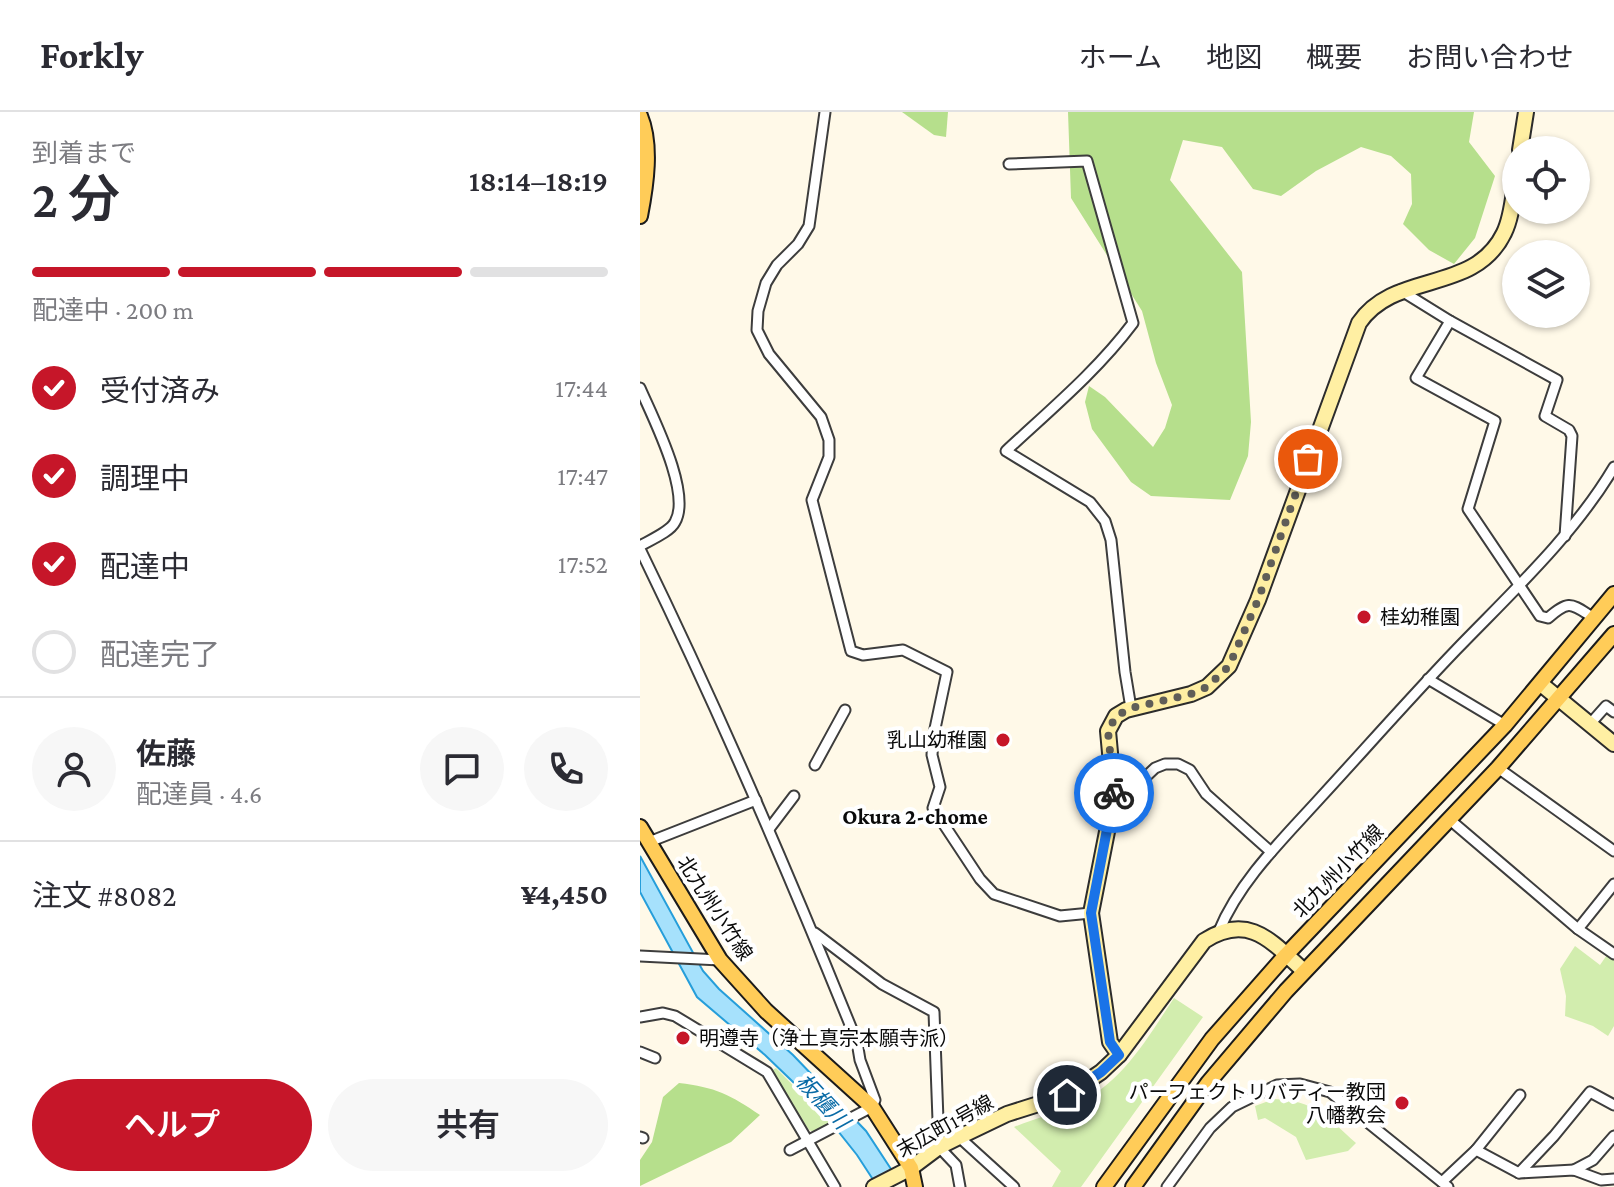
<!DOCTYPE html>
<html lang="ja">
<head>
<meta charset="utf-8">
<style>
  :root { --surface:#fff; --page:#f7f7f7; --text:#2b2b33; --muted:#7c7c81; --line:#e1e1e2; --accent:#c61629 }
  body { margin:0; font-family:"Crimson Pro","Noto Sans JP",serif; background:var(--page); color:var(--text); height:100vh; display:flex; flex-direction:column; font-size:30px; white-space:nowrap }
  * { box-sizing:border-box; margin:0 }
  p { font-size:26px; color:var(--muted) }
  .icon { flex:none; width:44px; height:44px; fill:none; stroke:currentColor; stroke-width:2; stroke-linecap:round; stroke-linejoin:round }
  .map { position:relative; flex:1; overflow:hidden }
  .side { display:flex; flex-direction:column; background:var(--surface); width:640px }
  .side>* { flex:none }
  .buttons { position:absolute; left:862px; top:24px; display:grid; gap:16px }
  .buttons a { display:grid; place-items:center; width:88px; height:88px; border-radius:50%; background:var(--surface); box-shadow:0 2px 6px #0004; font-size:40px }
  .pin { position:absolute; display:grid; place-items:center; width:68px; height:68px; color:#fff; margin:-34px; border:4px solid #fff; border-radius:50%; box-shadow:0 2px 8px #0007 }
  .courier { position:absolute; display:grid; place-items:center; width:80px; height:80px; margin:-40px; border:6px solid #1a73e8; border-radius:50%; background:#fff; color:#222; box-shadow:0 2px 10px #0007 }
  .overview em { font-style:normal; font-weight:600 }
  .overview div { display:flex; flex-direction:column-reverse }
  .overview { display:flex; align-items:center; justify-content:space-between; height:136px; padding:0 32px }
  h1 { font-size:52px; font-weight:600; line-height:60px }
  .bar { display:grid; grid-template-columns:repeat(4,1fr); gap:12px 8px; align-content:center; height:96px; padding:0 32px }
  .bar i { height:10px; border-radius:6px; background:var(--line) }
  .bar .active { background:var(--accent) }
  .bar p { grid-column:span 4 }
  .line { display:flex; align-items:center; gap:20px; padding:0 32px; border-top:2px solid var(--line) }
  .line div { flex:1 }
  .round { display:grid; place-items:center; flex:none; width:84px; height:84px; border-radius:42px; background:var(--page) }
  ol { padding:0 32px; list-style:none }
  li { display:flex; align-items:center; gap:24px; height:88px }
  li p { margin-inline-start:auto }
  li .icon { padding:8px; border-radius:50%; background:var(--accent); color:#fff; stroke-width:4 }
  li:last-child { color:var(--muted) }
  li i { width:44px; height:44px; border:4px solid var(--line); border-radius:50% }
  .primary-button { display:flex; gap:16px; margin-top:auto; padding:16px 32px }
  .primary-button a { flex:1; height:92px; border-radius:48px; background:var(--accent); color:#fff; font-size:32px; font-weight:600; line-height:92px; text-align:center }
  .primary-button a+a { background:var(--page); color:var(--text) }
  header { display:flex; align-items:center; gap:48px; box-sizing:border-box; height:112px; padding:0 40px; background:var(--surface); border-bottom:2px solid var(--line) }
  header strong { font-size:38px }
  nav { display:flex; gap:44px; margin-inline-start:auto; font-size:28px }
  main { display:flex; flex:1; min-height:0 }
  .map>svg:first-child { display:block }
</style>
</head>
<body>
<header>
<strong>Forkly</strong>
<nav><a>ホーム</a><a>地図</a><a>概要</a><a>お問い合わせ</a></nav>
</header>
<main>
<section class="side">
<div class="overview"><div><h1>2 分</h1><p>到着まで</p></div><em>18:14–18:19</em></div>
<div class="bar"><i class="active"></i><i class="active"></i><i class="active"></i><i></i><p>配達中 · 200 m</p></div>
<ol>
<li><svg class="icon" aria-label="check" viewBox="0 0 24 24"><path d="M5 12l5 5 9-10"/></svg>受付済み<p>17:44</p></li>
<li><svg class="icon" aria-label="check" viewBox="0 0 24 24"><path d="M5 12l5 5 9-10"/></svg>調理中<p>17:47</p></li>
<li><svg class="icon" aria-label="check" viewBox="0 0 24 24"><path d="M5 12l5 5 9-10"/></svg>配達中<p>17:52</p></li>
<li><i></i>配達完了</li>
</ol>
<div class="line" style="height:144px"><a class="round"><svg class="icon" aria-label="person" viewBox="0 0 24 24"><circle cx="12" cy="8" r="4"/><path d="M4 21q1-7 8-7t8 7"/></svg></a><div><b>佐藤</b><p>配達員 · 4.6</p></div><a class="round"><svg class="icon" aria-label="chat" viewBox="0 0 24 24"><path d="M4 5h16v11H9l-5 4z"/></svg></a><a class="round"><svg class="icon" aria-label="phone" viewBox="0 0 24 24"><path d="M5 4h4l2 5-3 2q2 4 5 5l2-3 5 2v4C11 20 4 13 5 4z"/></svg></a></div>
<div class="line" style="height:104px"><div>注文 #8082</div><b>¥4,450</b></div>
<div class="primary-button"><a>ヘルプ</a><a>共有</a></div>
</section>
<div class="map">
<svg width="974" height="1075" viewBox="0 0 974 1075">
  <rect width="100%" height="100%" fill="#fff9e8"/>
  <g fill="#d2edae">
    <polygon points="935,834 960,853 969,840 974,845 974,914 968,924 953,914 925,904 926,884 920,857"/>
    <path d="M534,886L563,905L441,1075H412L421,1059L374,1015C393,1007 414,1002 433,994C482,972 506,928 534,886Z"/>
    <polygon points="136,956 190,1011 174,1020 169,1018 131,959"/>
    <path d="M634,987C674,988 688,1006 716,1031L708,1039L666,1048L656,1025L625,1006L618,1008L615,994Z"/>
  </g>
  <g fill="#b6df8c">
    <polygon points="262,0 308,0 306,25 294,23"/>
    <polygon points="428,0 834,0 829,30 855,64 835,126 814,152 789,138 763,112 772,92 771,62 751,44 721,35 676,59 641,84 613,77 582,35 543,28 530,68 602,160 611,310 608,344 590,388 511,384 491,370 452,317 445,290 449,274 465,285 513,335 525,316 532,293 516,251 502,199 431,86"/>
    <path d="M39,971C75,975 91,983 120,1003L91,1030L0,1074V1048L12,1030L23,985Z"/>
  </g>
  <polygon fill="#a6e1fc" stroke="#269eda" stroke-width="2" points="0,744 63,859 79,877 153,943 226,1019 251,1057 251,1075 232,1075 232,1066 217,1043 178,994 125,943 57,885 0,780"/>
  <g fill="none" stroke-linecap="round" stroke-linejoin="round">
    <g stroke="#3d3d3d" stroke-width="13">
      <g id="street">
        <polyline points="185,0 169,114 158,132 137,153 126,171 118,199 117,218 129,242 181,305 189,328 189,345 172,388 211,539 223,543 263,538 307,560 293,626 292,643 300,675 293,696 340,767 354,782 420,804 451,801"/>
        <path d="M369,52L447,49L493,211C457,259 410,298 366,339L450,390L465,409L471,428L485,560L491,596"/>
        <polyline points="760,178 810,209 917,268 905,304 929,318 932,324 925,424"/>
        <path d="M810,209L776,266L855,309L828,397L900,504L908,506C930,487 931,492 954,506"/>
        <path d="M0,276C12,304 52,381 35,410C30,420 10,428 0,434"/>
        <path d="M0,437C79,599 150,764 217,930L220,948L235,988L232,995L150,1038"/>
        <polyline points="788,567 865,613"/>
        <polyline points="950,612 966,594 974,600"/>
        <polyline points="175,653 205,598"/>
        <polyline points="858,656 974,739"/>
        <polyline points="474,684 496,674 515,656 525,652 538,652 550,658 566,682 631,740"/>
        <polyline points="809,707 938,817 974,842"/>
        <polyline points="129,717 154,684"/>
        <polyline points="9,730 116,688"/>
        <polyline points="938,817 974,772"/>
        <path d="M579,819C600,768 644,726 681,685C726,636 770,586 816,538C872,480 933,424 974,355"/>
        <polyline points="175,821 242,872 294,900 299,1035 316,1053 320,1075"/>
        <polyline points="0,844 80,848"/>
        <polyline points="0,905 23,901 35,904 127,960 195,1075"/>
        <polyline points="0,940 15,946"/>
        <polyline points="0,1025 3,1026"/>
        <polyline points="319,1025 374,1075"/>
        <polyline points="836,1038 880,983"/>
        <polyline points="934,1058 953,1048 974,1024"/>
        <polyline points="879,1061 914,1024 950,980 974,993"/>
        <polyline points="802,1070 836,1038 879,1061 934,1058 961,1068 974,1067"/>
        <polyline points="527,1075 570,1016 592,995 637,973 660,972 690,980 808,1075"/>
      </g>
    </g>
    <g stroke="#2c2c2c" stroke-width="18">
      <g id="secondary">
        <polyline points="880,38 886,0"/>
        <polyline points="901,572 974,632"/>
        <path d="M479,943L470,930L451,801L474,684L468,619L476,604L486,598L551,582L567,575L589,554L618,488L719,211C755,158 834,183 864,121C872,105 873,84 876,66"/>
        <path d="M234,1075L271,1056L299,1035L319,1025L367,1002L427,983L461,960L479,943L564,829C609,800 632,830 664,859"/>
      </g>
    </g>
    <g stroke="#1b1b1b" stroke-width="18">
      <g id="primary">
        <path d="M0,4C12,33 6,73 0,104"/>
        <polyline points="0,715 80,848 126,899 232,995 271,1056 275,1075"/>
        <polyline points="464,1075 572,927 646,843 865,613 974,482"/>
        <polyline points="493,1075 568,971 646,879 858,656 974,522"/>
      </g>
    </g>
    <use href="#street" stroke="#fff" stroke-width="9"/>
    <use href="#secondary" stroke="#ffefa3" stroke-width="14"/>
    <use href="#primary" stroke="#ffcc58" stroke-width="14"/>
  </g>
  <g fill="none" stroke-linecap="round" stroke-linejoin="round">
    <polyline stroke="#605e58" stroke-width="8" stroke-dasharray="0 14.4" points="474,681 468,619 476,604 491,596 551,582 567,575 589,554 618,488 668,347"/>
    <polyline stroke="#1a73e8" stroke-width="10" points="427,983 461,960 479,943 470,930 451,801 474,681"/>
  </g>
  <g fill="#c61629" stroke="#fff" stroke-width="3">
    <circle cx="724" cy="505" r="8"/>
    <circle cx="363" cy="628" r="8"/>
    <circle cx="43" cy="926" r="8"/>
    <circle cx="762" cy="991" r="8"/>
  </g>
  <g text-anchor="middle" stroke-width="8" stroke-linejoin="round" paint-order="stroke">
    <g font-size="20" fill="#0a0a0a" stroke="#fff" text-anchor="start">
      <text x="740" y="512">桂幼稚園</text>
      <text x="347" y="635" text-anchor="end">乳山幼稚園</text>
      <text x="59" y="933">明遵寺（浄土真宗本願寺派）</text>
      <text x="746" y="987" text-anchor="end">パーフェクトリバティー教団<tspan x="746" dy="23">八幡教会</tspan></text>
    </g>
    <g font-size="20" fill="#0a0a0a" stroke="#fff">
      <text transform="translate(698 759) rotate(-46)" y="7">北九州小竹線</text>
      <text transform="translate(75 796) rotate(57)" y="7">北九州小竹線</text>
      <text transform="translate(305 1014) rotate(-29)" y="7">末広町1号線</text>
    </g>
    <g font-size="22" font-weight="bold" fill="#0a0a0a" stroke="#fff">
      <text x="275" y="712">Okura 2-chome</text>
    </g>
    <g font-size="22" font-style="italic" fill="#096ba6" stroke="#fff">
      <text transform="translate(183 989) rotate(47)" y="8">板櫃川</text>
    </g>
  </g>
</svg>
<div class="buttons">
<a><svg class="icon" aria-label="locate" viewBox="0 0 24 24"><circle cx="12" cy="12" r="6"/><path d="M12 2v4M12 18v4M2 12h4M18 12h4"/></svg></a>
<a><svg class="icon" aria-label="layers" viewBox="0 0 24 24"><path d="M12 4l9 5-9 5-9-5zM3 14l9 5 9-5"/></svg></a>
</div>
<div class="pin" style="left:668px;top:347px;background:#ea580c"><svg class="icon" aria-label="bag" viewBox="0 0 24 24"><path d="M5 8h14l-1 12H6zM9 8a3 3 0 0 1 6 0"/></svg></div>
<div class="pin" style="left:427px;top:983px;background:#1f2937"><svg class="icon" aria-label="home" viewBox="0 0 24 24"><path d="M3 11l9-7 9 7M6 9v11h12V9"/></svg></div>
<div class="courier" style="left:474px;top:681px"><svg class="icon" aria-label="bike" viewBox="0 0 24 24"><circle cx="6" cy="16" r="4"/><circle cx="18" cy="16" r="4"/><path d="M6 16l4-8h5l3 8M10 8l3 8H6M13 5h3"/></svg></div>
</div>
</main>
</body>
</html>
